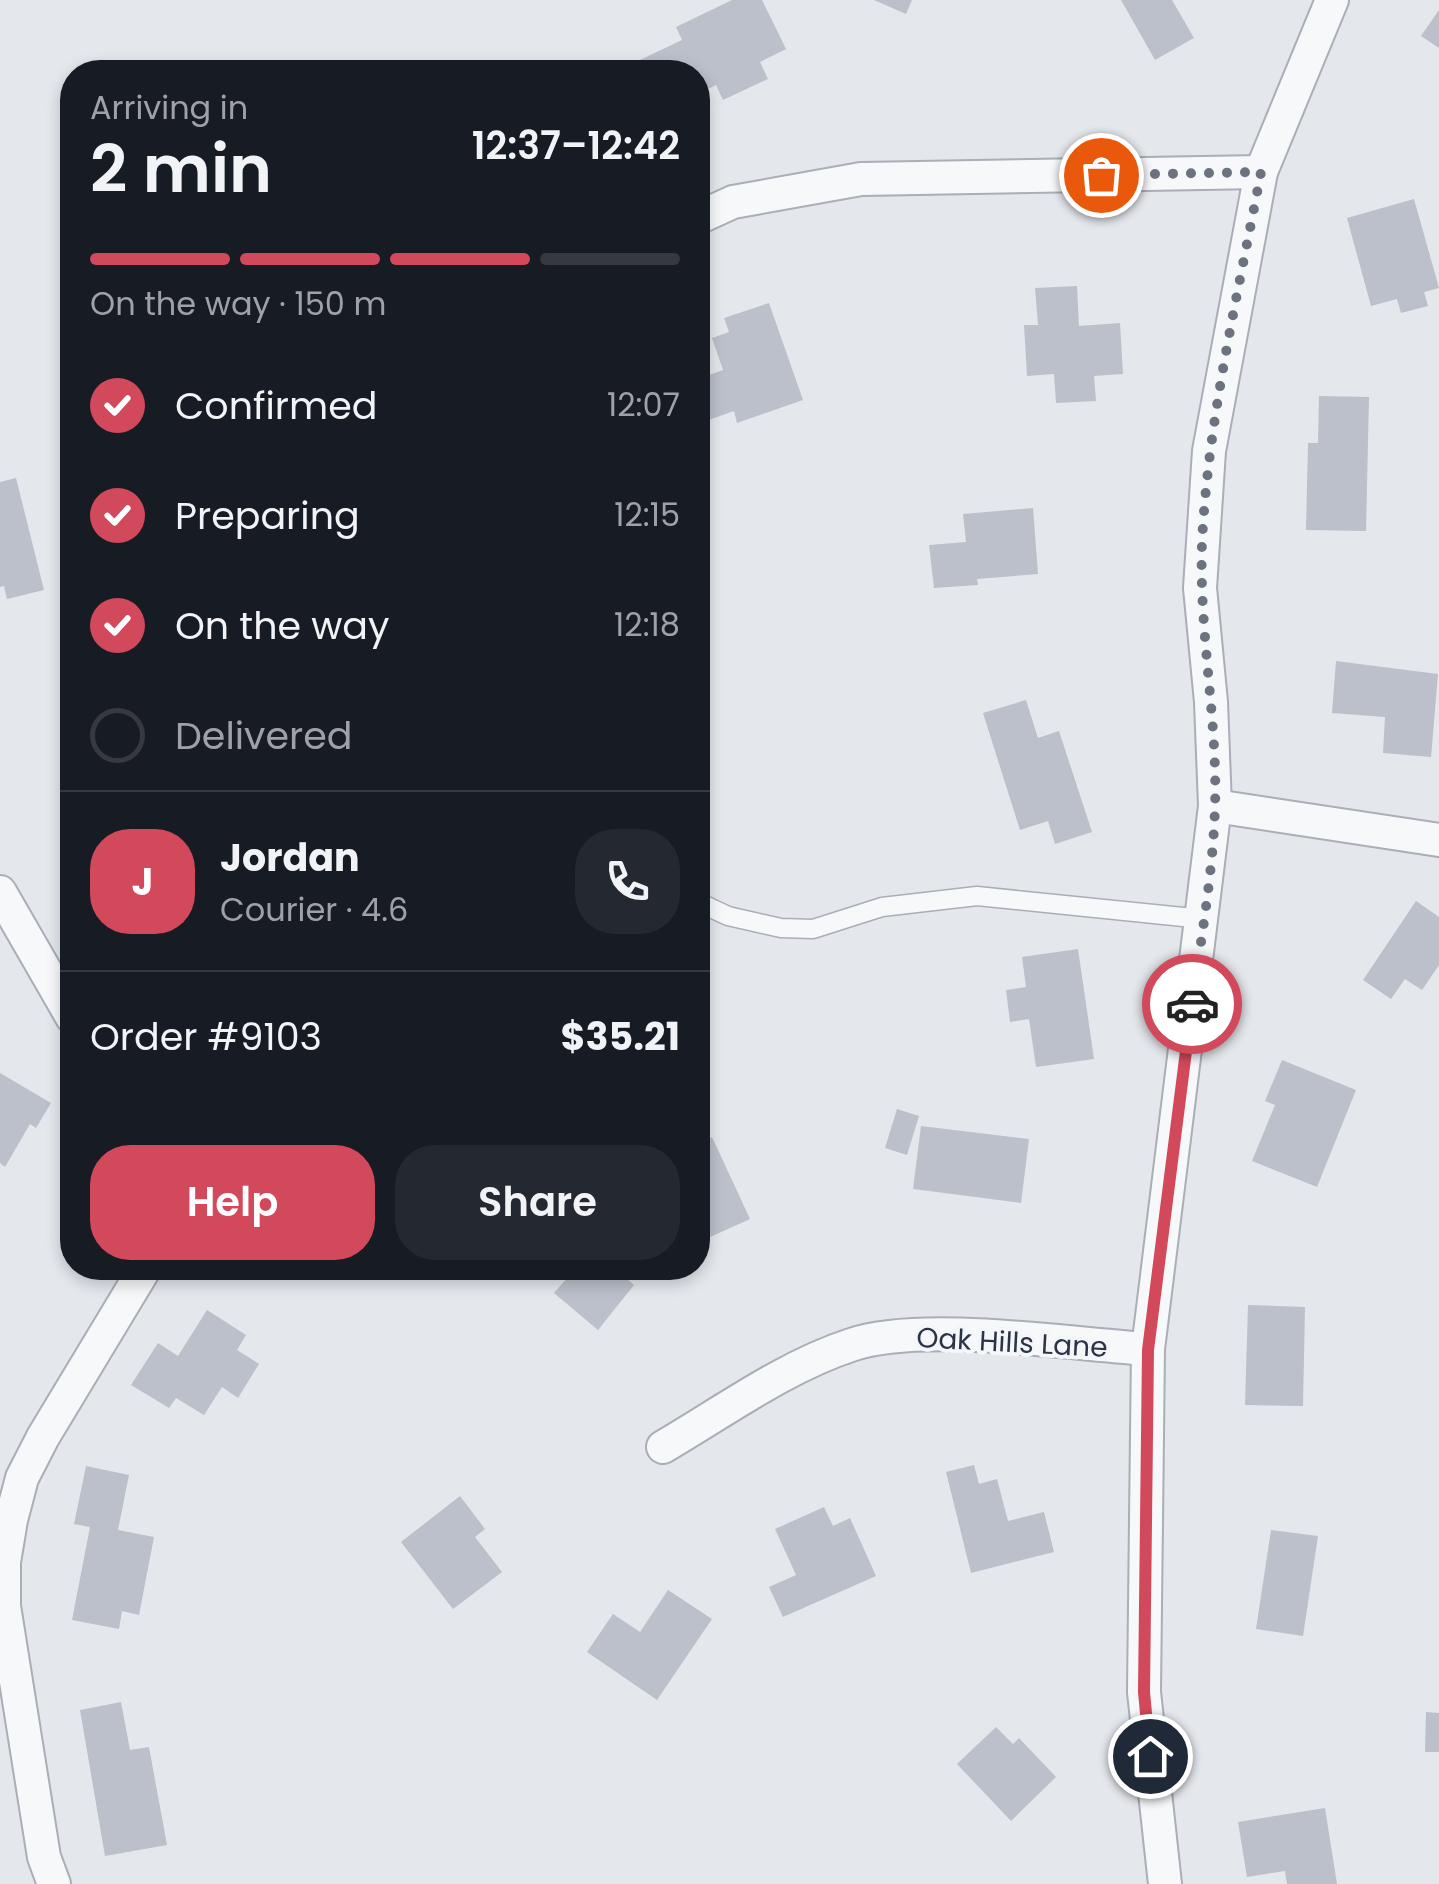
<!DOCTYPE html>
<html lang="en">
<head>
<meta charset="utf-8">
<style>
  :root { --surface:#171b24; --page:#242831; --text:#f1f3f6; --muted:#9ea1a6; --line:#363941; --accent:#d1495b }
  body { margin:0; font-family:Poppins,sans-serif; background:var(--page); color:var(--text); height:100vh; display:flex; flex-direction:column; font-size:38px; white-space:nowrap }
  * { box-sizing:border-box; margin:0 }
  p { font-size:32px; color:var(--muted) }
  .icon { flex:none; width:55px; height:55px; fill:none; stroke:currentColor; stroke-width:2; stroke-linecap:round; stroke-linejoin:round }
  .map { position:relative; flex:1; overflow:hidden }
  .drawer { position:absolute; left:60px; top:60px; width:650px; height:1220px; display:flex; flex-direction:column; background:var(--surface); border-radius:40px; box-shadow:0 5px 15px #0003 }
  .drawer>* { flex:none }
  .pin { position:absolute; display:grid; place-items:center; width:85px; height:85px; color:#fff; margin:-42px; border:5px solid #fff; border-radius:50%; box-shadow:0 2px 10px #0007 }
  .courier { position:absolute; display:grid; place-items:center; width:100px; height:100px; margin:-50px; border:8px solid #d1495b; border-radius:50%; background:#fff; color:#222; box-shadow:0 2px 12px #0007 }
  .head em { font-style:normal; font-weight:600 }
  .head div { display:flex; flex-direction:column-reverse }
  .head { display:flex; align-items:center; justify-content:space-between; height:170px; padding:0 30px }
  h1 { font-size:65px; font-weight:600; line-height:75px }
  .bar { display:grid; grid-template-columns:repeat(4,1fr); gap:15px 10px; align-content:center; height:120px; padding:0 30px }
  .bar i { height:12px; border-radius:8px; background:var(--line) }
  .bar .active { background:var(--accent) }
  .bar p { grid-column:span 4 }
  .line { display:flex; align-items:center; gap:25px; padding:0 30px; border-top:2px solid var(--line) }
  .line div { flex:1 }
  .round { display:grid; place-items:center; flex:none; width:105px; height:105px; border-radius:40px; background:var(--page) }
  ol { padding:0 30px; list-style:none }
  li { display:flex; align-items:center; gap:30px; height:110px }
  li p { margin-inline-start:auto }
  li .icon { padding:10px; border-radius:50%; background:var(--accent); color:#fff; stroke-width:4 }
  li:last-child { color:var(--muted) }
  li i { width:55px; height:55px; border:5px solid var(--line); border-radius:50% }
  .button { display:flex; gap:20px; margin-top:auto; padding:20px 30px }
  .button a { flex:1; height:115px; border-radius:40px; background:var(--accent); color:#fff; font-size:40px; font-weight:600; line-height:115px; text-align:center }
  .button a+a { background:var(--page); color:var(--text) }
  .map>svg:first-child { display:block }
</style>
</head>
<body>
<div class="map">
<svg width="1439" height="1884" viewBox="0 0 1439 1884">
  <rect width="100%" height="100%" fill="#e4e7ec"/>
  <g fill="#bbc0ca">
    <polygon points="732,0 762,0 786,49 760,62 768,79 723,100 716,85 698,94 698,72 625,72 623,68 682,40 676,27"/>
    <polygon points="874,0 912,0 906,14"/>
    <polygon points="1121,0 1172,0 1194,38 1155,60"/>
    <polygon points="1439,10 1439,48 1421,36"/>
    <polygon points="1414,199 1439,288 1424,292 1428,306 1401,313 1397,299 1371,306 1347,218"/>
    <polygon points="1077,286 1079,326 1120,323 1123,374 1094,376 1096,401 1056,403 1054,374 1027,376 1024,325 1038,325 1035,288"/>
    <polygon points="769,303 803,400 737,423 734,411 703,422 698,406 698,379 723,370 712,338 729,332 724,318"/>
    <polygon points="1319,396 1369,397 1366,531 1306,530 1308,443 1318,443"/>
    <polygon points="16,478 44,590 7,599 4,586 0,587 0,482"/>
    <polygon points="1033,508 1038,574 977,579 978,585 934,588 929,545 966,542 963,514"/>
    <polygon points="1336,661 1438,674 1431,757 1383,753 1385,717 1332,713"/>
    <polygon points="1026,700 1038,738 1059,731 1092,832 1055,844 1048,821 1020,830 983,713"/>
    <polygon points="1416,901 1439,917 1439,965 1422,990 1405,979 1391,999 1363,980"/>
    <polygon points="1078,949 1094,1059 1036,1067 1029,1019 1010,1022 1006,990 1026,987 1022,957"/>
    <polygon points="1282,1060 1356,1090 1317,1187 1252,1161 1275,1105 1265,1101"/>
    <polygon points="0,1073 51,1103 36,1128 30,1124 5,1167 0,1163"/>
    <polygon points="897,1109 919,1116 907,1155 885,1148"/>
    <polygon points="921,1126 1029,1139 1021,1203 913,1189"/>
    <polygon points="712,1137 750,1219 708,1238 698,1216 698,1144"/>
    <polygon points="576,1268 623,1268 619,1272 634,1285 598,1330 554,1293"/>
    <polygon points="1248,1305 1305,1307 1303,1406 1245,1405"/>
    <polygon points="207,1310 246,1335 237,1350 259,1364 238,1398 222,1387 204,1415 176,1398 169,1408 131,1385 158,1343 178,1356"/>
    <polygon points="974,1465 979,1484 997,1479 1008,1521 1044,1512 1054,1552 971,1573 946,1472"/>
    <polygon points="86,1466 129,1475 118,1530 154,1537 139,1615 122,1611 119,1629 72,1620 90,1527 74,1524"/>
    <polygon points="460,1496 485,1529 475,1537 502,1572 453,1609 401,1542"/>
    <polygon points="824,1507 833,1526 850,1518 876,1576 783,1617 769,1587 796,1575 775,1529"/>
    <polygon points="1271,1530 1318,1536 1303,1636 1256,1629"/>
    <polygon points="668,1590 712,1619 657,1700 587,1652 613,1614 640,1632"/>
    <polygon points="121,1702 130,1750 149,1747 167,1845 105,1856 80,1710"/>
    <polygon points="1426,1712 1439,1713 1439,1752 1425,1752"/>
    <polygon points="996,1727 1013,1744 1019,1738 1056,1777 1011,1821 957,1764"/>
    <polygon points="1325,1808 1337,1884 1287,1884 1285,1871 1247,1877 1238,1822"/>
  </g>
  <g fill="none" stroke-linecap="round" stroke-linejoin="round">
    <g stroke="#a9aeb7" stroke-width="21">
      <polyline id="lane" points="698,902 728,916 781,928 813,929 882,907 977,896 1203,919"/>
    </g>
    <g stroke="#a9aeb7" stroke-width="36">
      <g id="street">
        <polyline points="698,218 733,202 861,179 1261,172"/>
        <polyline points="1215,806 1439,840"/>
        <polyline points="0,892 72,1017"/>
        <path d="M663,1447C723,1412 784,1367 851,1345C920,1321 1071,1344 1148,1349"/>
        <polyline points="54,1884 44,1857 4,1606 4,1562 11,1520 22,1478 43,1437 145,1268"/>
        <polyline points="1165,1884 1144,1692 1148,1349 1215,806 1211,702 1200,588 1209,451 1261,172 1332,0"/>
      </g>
    </g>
    <use href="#lane" stroke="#f7f8fa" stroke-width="18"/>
    <use href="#street" stroke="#f7f8fa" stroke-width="32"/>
  </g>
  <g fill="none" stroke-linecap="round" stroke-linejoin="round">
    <path stroke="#6c737f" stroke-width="10" stroke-dasharray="0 18" d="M1101,175L1261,172C1239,289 1211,407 1203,525C1196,620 1218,713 1215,807C1213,873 1201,939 1192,1004"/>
    <polyline stroke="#d1495b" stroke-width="12" points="1150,1756 1144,1692 1148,1350 1192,1004"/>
  </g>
  <g text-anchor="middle" stroke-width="8" stroke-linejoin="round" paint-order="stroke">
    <g font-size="28" fill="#2b3445" stroke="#f4f6f9">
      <text transform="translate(1012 1342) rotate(3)" y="10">Oak Hills Lane</text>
    </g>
  </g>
</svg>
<div class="pin" style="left:1101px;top:175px;background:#ea580c"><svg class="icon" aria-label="bag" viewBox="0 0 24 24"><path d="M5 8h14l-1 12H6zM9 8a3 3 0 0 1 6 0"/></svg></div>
<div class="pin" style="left:1150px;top:1756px;background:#1f2937"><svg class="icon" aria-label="home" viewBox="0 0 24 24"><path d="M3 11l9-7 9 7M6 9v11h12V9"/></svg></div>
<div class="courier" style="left:1192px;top:1004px"><svg class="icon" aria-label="car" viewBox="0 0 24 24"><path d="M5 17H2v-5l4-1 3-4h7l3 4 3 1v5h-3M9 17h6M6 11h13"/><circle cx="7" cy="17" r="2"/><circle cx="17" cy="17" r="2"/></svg></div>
<section class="drawer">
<div class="head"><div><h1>2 min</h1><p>Arriving in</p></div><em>12:37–12:42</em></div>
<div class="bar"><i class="active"></i><i class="active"></i><i class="active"></i><i></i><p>On the way · 150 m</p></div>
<ol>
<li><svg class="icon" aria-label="check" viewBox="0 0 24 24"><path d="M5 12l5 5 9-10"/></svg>Confirmed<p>12:07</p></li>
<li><svg class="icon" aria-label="check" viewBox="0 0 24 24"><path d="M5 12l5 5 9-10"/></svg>Preparing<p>12:15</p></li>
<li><svg class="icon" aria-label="check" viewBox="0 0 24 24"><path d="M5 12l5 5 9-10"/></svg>On the way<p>12:18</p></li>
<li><i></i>Delivered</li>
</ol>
<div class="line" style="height:180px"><b class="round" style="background:var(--accent);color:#fff">J</b><div><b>Jordan</b><p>Courier · 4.6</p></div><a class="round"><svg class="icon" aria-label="phone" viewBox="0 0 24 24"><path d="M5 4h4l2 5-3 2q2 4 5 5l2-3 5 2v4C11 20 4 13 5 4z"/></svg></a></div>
<div class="line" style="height:130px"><div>Order #9103</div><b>$35.21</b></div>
<div class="button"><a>Help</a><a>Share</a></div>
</section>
</div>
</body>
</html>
